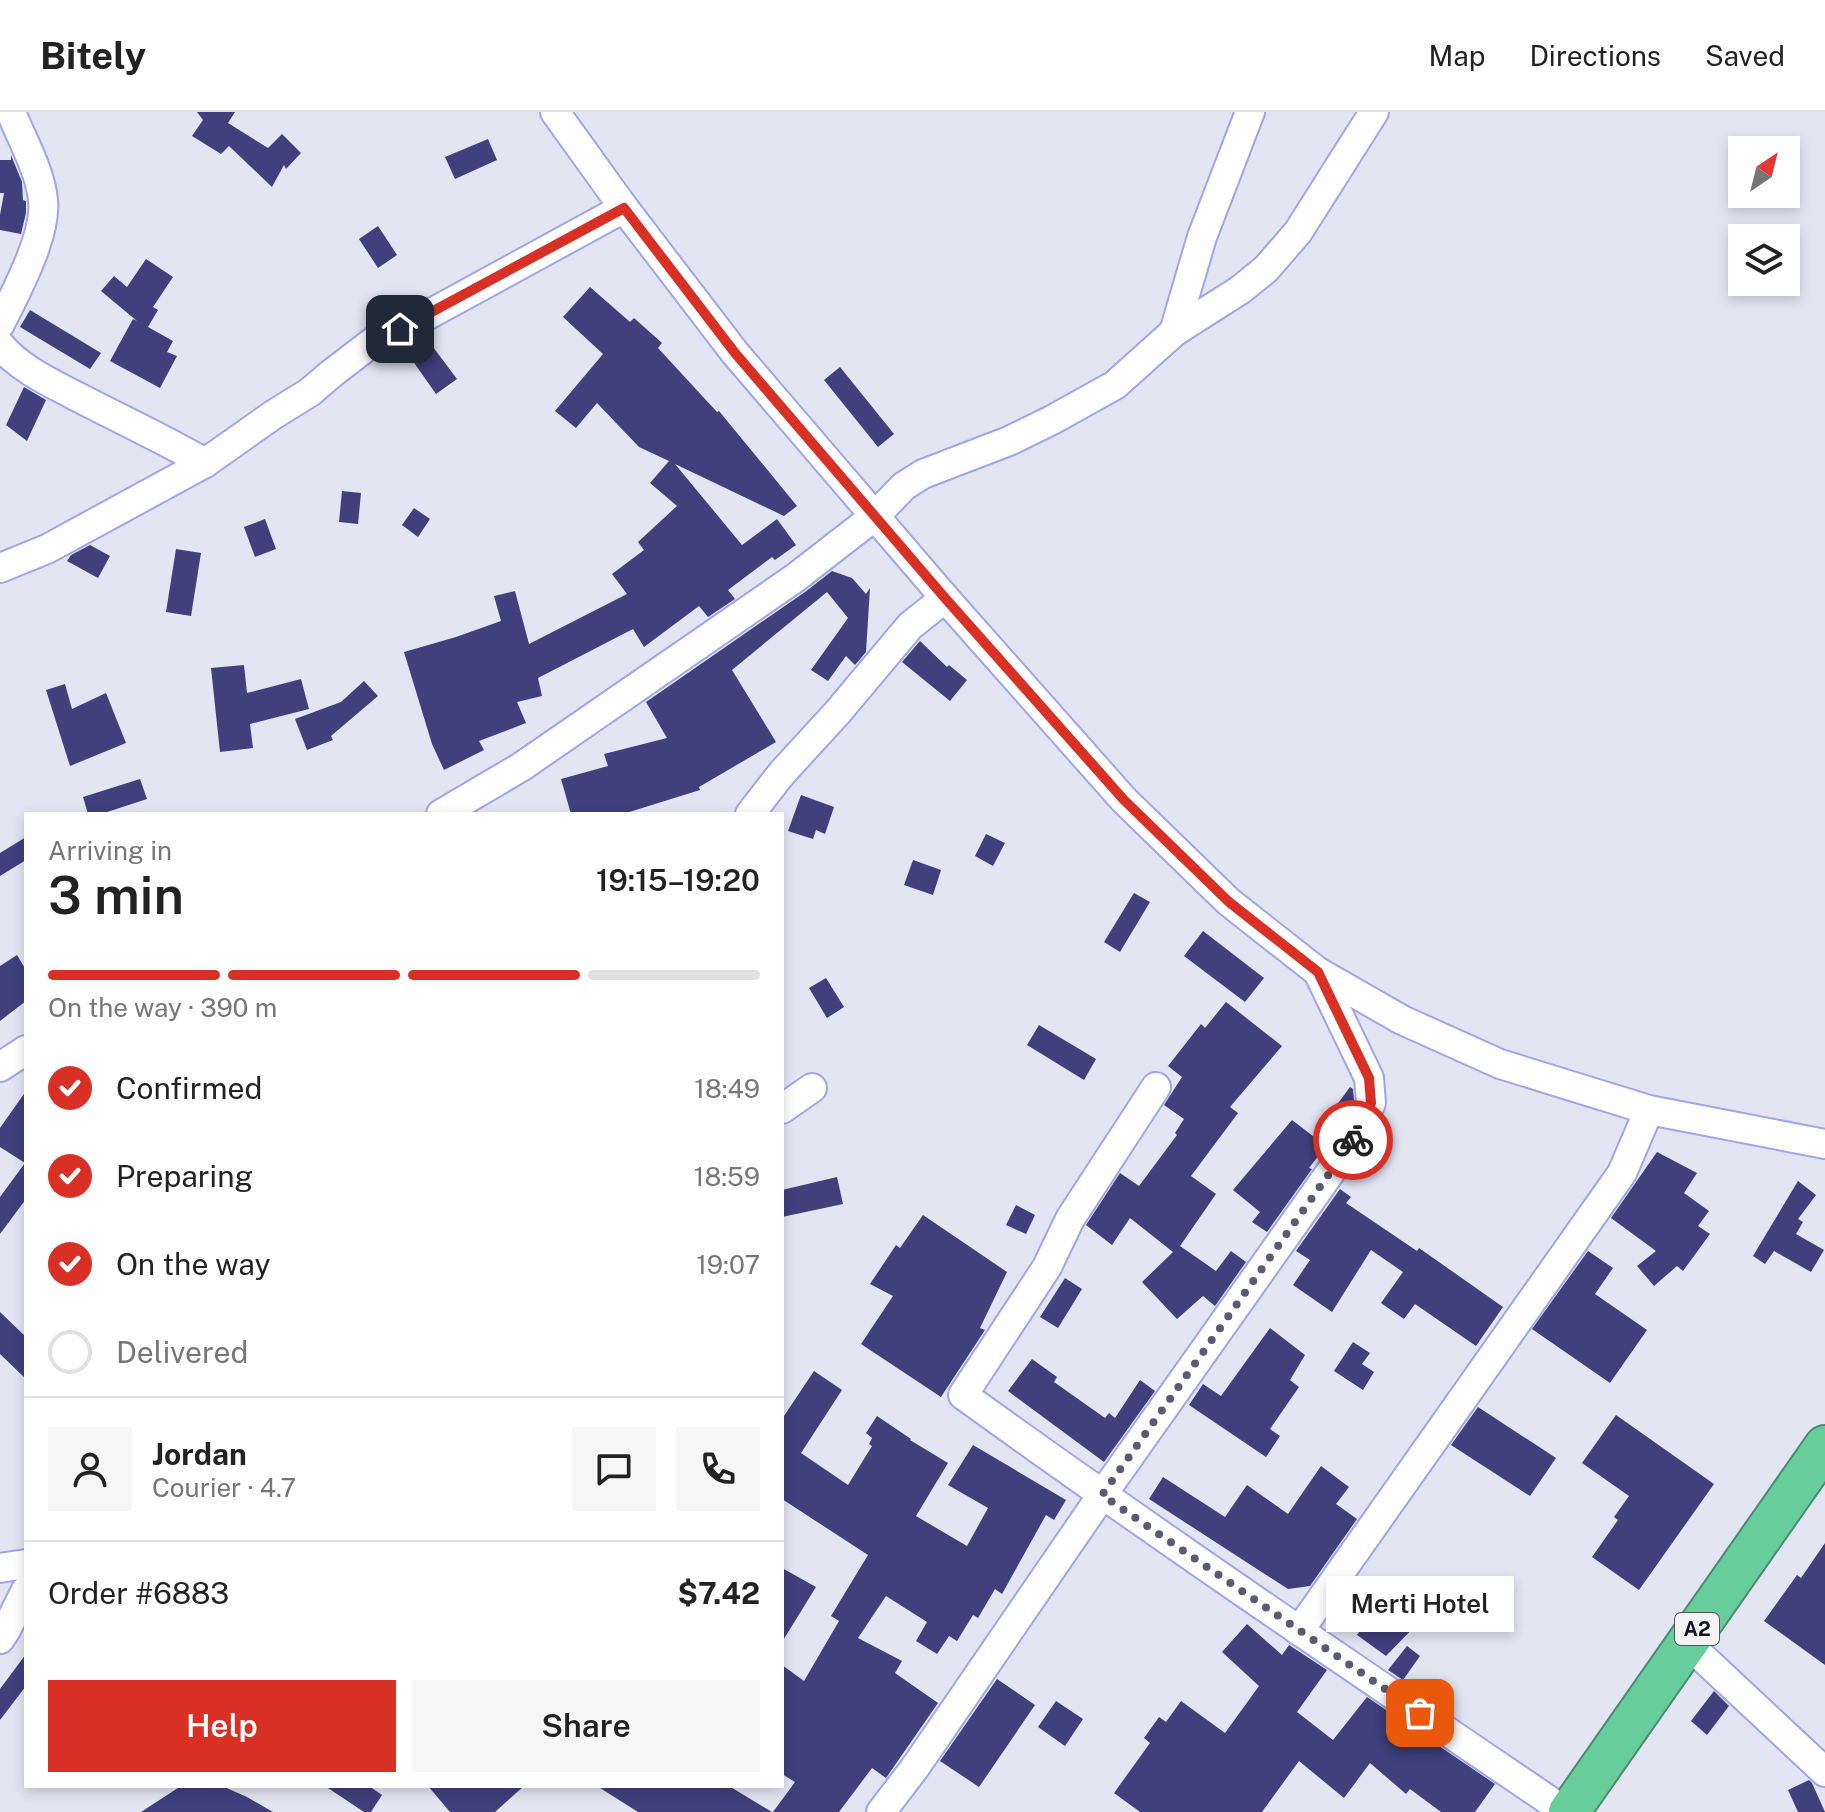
<!DOCTYPE html>
<html lang="en">
<head>
<meta charset="utf-8">
<style>
  :root { --surface:#fff; --page:#f6f6f6; --text:#222; --muted:#767676; --line:#e0e0e0; --accent:#d93025 }
  body { margin:0; font-family:"Public Sans",sans-serif; background:var(--page); color:var(--text); height:100vh; display:flex; flex-direction:column; font-size:30px; white-space:nowrap }
  * { box-sizing:border-box; margin:0 }
  p { font-size:26px; color:var(--muted) }
  .icon { flex:none; width:44px; height:44px; fill:none; stroke:currentColor; stroke-width:2; stroke-linecap:round; stroke-linejoin:round }
  .map { position:relative; flex:1; overflow:hidden }
  .panel { position:absolute; left:24px; top:700px; width:760px; height:976px; display:flex; flex-direction:column; background:var(--surface); border-radius:0px; box-shadow:0 4px 12px #0003 }
  .panel>* { flex:none }
  .needle { width:52px; rotate:35deg }
  .buttons { position:absolute; left:1728px; top:24px; display:grid; gap:16px }
  .buttons a { display:grid; place-items:center; width:72px; height:72px; border-radius:0px; background:var(--surface); box-shadow:0 4px 12px #0003; font-size:40px }
  .pin { position:absolute; display:grid; place-items:center; width:68px; height:68px; color:#fff; margin:-34px; border-radius:16px; box-shadow:0 4px 12px #0006 }
  .courier { position:absolute; display:grid; place-items:center; width:80px; height:80px; margin:-40px; border:6px solid #d93025; border-radius:50%; background:#fff; color:#222; box-shadow:0 2px 10px #0007 }
  .bubble { position:absolute; height:56px; border-radius:0px; background:var(--surface); box-shadow:0 4px 12px #0003; font-size:26px; font-weight:600; line-height:56px; text-align:center }
  .head em { font-style:normal; font-weight:600 }
  .head div { display:flex; flex-direction:column-reverse }
  .head { display:flex; align-items:center; justify-content:space-between; height:136px; padding:0 24px }
  h1 { font-size:52px; font-weight:600; line-height:60px }
  .bar { display:grid; grid-template-columns:repeat(4,1fr); gap:12px 8px; align-content:center; height:96px; padding:0 24px }
  .bar i { height:10px; border-radius:6px; background:var(--line) }
  .bar .active { background:var(--accent) }
  .bar p { grid-column:span 4 }
  .line { display:flex; align-items:center; gap:20px; padding:0 24px; border-top:2px solid var(--line) }
  .line div { flex:1 }
  .round { display:grid; place-items:center; flex:none; width:84px; height:84px; border-radius:0px; background:var(--page) }
  ol { padding:0 24px; list-style:none }
  li { display:flex; align-items:center; gap:24px; height:88px }
  li p { margin-inline-start:auto }
  li .icon { padding:8px; border-radius:50%; background:var(--accent); color:#fff; stroke-width:4 }
  li:last-child { color:var(--muted) }
  li i { width:44px; height:44px; border:4px solid var(--line); border-radius:50% }
  .primary-button { display:flex; gap:16px; margin-top:auto; padding:16px 24px }
  .primary-button a { flex:1; height:92px; border-radius:0px; background:var(--accent); color:#fff; font-size:32px; font-weight:600; line-height:92px; text-align:center }
  .primary-button a+a { background:var(--page); color:var(--text) }
  header { display:flex; align-items:center; gap:48px; box-sizing:border-box; height:112px; padding:0 40px; background:var(--surface); border-bottom:2px solid var(--line) }
  header strong { font-size:38px }
  nav { display:flex; gap:44px; margin-inline-start:auto; font-size:28px }
  .map>svg:first-child { display:block }
</style>
</head>
<body>
<header>
<strong>Bitely</strong>
<nav><a>Map</a><a>Directions</a><a>Saved</a></nav>
</header>
<div class="map">
<svg width="1825" height="1700" viewBox="0 0 1825 1700">
  <rect width="100%" height="100%" fill="#e3e5f3"/>
  <g fill="#3f407c">
    <polygon points="197,0 235,0 228,11 268,36 282,22 301,41 286,57 284,53 272,75 229,34 221,42 192,24 203,8"/>
    <polygon points="488,27 497,48 455,67 445,45"/>
    <polygon points="11,43 22,70 23,88 26,89 26,101 21,122 0,118 0,103 4,81 0,81 0,48 11,48"/>
    <polygon points="378,114 397,143 378,156 359,127"/>
    <polygon points="146,147 173,165 153,195 158,198 148,215 173,229 167,240 177,244 160,276 110,249 133,207 137,209 101,179 114,164 127,175"/>
    <polygon points="590,175 630,210 634,206 662,231 658,236 717,300 719,299 797,394 784,404 675,352 742,433 777,407 796,433 775,448 772,445 728,478 735,487 708,505 699,494 644,535 633,517 538,566 542,584 517,590 526,611 479,629 484,638 444,658 432,632 404,540 456,525 501,509 494,484 515,479 529,532 627,482 612,462 644,438 638,430 677,394 650,371 669,349 639,335 597,291 576,316 555,299 603,242 563,205"/>
    <polygon points="30,198 101,241 90,257 20,215"/>
    <polygon points="430,231 457,267 436,282 410,245"/>
    <polygon points="840,255 894,322 878,335 824,268"/>
    <polygon points="24,275 46,288 27,329 6,313"/>
    <polygon points="342,379 361,381 358,412 339,410"/>
    <polygon points="414,396 430,407 418,425 402,413"/>
    <polygon points="265,407 276,437 255,445 244,415"/>
    <polygon points="90,433 110,444 98,466 67,449 71,443"/>
    <polygon points="176,437 201,441 191,504 166,500"/>
    <polygon points="832,459 852,466 866,482 870,476 866,540 855,553 846,544 828,569 811,558 848,506 827,480 732,558 776,630 699,675 700,678 623,702 571,702 561,667 608,654 604,642 667,626 646,590 805,480"/>
    <polygon points="920,529 947,555 949,553 967,568 950,589 902,550"/>
    <polygon points="244,553 247,581 301,567 309,597 250,612 253,636 220,640 211,556"/>
    <polygon points="364,569 378,584 331,624 333,628 307,638 295,607 341,590"/>
    <polygon points="65,572 72,597 106,581 126,631 70,654 46,578"/>
    <polygon points="140,667 147,687 101,702 88,702 83,685"/>
    <polygon points="801,683 834,695 825,722 816,718 813,727 788,719"/>
    <polygon points="986,722 1005,731 993,754 975,744"/>
    <polygon points="26,725 26,748 0,764 0,741"/>
    <polygon points="913,748 941,758 933,783 904,773"/>
    <polygon points="1134,781 1150,790 1120,840 1104,830"/>
    <polygon points="1203,819 1264,866 1245,890 1184,844"/>
    <polygon points="17,843 26,858 26,889 0,909 0,854"/>
    <polygon points="826,866 844,895 827,906 809,876"/>
    <polygon points="1226,890 1282,934 1230,995 1238,1001 1191,1064 1216,1082 1180,1134 1216,1159 1231,1139 1246,1150 1215,1194 1203,1184 1177,1207 1142,1170 1173,1140 1130,1106 1112,1133 1086,1113 1120,1061 1139,1074 1177,1023 1175,1021 1184,1007 1164,993 1182,965 1168,954 1201,912 1205,916"/>
    <polygon points="1039,913 1096,947 1084,968 1027,933"/>
    <polygon points="1350,975 1353,977 1354,988 1341,1016 1327,1034 1314,1024"/>
    <polygon points="26,979 26,1087 0,1122 0,1085 25,1051 0,1035 0,1016"/>
    <polygon points="1292,1008 1326,1034 1309,1056 1312,1057 1267,1120 1252,1110 1260,1100 1233,1078"/>
    <polygon points="1657,1040 1697,1061 1684,1081 1709,1099 1698,1114 1710,1122 1683,1159 1677,1154 1654,1174 1637,1154 1656,1139 1611,1106"/>
    <polygon points="837,1065 843,1092 782,1105 782,1078"/>
    <polygon points="1798,1069 1816,1083 1798,1107 1803,1110 1796,1122 1824,1138 1811,1160 1774,1139 1765,1152 1753,1144"/>
    <polygon points="1340,1077 1351,1085 1346,1091 1417,1139 1419,1136 1503,1195 1476,1234 1415,1192 1404,1207 1381,1191 1403,1160 1371,1138 1332,1200 1293,1173 1310,1148 1296,1139"/>
    <polygon points="1016,1093 1035,1103 1026,1122 1006,1113"/>
    <polygon points="923,1103 1007,1160 980,1216 985,1218 941,1285 861,1232 893,1184 870,1172 896,1133 900,1136"/>
    <polygon points="1588,1139 1613,1156 1595,1182 1647,1218 1610,1271 1532,1217"/>
    <polygon points="1065,1166 1082,1177 1058,1216 1040,1205"/>
    <polygon points="0,1200 26,1225 26,1267 0,1242"/>
    <polygon points="1270,1216 1305,1243 1290,1268 1299,1275 1270,1317 1280,1324 1266,1345 1189,1293 1203,1272 1221,1284"/>
    <polygon points="1353,1230 1370,1241 1362,1252 1374,1260 1363,1278 1334,1259"/>
    <polygon points="1032,1247 1057,1265 1054,1270 1105,1306 1109,1301 1115,1306 1140,1268 1155,1279 1104,1350 1008,1279"/>
    <polygon points="814,1259 842,1278 801,1341 848,1373 872,1334 869,1332 872,1326 866,1321 877,1304 911,1327 910,1328 948,1351 916,1404 967,1434 988,1396 948,1373 973,1333 1066,1388 1054,1408 1046,1403 1002,1482 995,1477 978,1506 973,1503 957,1529 949,1524 937,1542 916,1529 927,1510 886,1484 858,1526 902,1549 895,1561 938,1591 886,1666 872,1656 839,1700 773,1700 795,1670 782,1662 782,1553 804,1569 839,1509 831,1504 868,1443 782,1387 782,1307"/>
    <polygon points="1478,1295 1556,1346 1530,1384 1451,1333"/>
    <polygon points="1616,1303 1714,1372 1639,1478 1592,1445 1618,1408 1614,1405 1629,1384 1582,1351"/>
    <polygon points="1321,1354 1349,1375 1336,1392 1357,1407 1310,1474 1288,1477 1149,1387 1163,1365 1225,1405 1247,1373 1288,1402"/>
    <polygon points="1825,1431 1825,1553 1764,1509 1797,1463 1801,1466"/>
    <polygon points="782,1456 816,1475 782,1530"/>
    <polygon points="1378,1466 1405,1494 1409,1490 1424,1505 1386,1544 1357,1523 1368,1507 1353,1491"/>
    <polygon points="1247,1512 1282,1543 1289,1533 1327,1558 1297,1600 1333,1628 1367,1585 1495,1672 1475,1700 1441,1700 1410,1677 1406,1682 1370,1651 1344,1686 1299,1649 1262,1700 1140,1700 1114,1681 1150,1631 1144,1626 1159,1605 1166,1610 1181,1589 1225,1621 1259,1574 1222,1540"/>
    <polygon points="1407,1534 1420,1544 1403,1568 1388,1558"/>
    <polygon points="26,1542 26,1574 0,1608 0,1577"/>
    <polygon points="997,1567 1035,1593 979,1675 940,1649"/>
    <polygon points="1714,1579 1729,1594 1707,1623 1691,1609"/>
    <polygon points="1056,1589 1083,1607 1065,1634 1038,1615"/>
    <polygon points="1809,1668 1812,1671 1825,1700 1798,1700 1788,1678"/>
    <polygon points="181,1674 222,1674 247,1685 273,1700 141,1700"/>
    <polygon points="325,1674 369,1674 382,1683 371,1700 364,1700"/>
    <polygon points="428,1674 524,1674 495,1700 450,1700"/>
    <polygon points="597,1674 729,1674 772,1700 638,1700"/>
  </g>
  <g fill="none" stroke-linecap="round" stroke-linejoin="round">
    <g stroke="#9fa5ea" stroke-width="32">
      <g id="minor">
        <polyline points="555,0 624,96 735,241 945,486 1124,688 1229,790 1318,860 1402,908 1500,952 1649,998 1825,1032"/>
        <path d="M0,212C16,180 47,123 43,88C40,58 22,28 11,0"/>
        <polyline points="1174,220 1202,125 1250,0"/>
        <path d="M0,233C18,255 47,269 72,282C116,305 162,326 205,351"/>
        <polyline points="0,456 47,437 205,351 273,303 310,280 331,262 374,229 426,204 624,96"/>
        <polyline points="441,702 521,655 795,466 875,404 904,374 923,362 1009,329 1052,308 1115,273 1174,220 1240,178 1266,157 1298,120 1374,0"/>
        <polyline points="750,702 782,661 837,601 910,514 945,486"/>
        <polyline points="0,955 26,938"/>
        <path d="M1156,975L1070,1107L1047,1155L963,1283C1161,1426 1364,1563 1566,1700"/>
        <polyline points="782,997 812,976"/>
        <polyline points="0,1456 26,1452"/>
        <polyline points="1299,1519 1622,1061 1649,998"/>
        <polyline points="0,1527 6,1518 26,1478"/>
        <polyline points="1687,1531 1825,1660"/>
        <polyline points="881,1700 914,1657 1102,1383 1356,1024 1371,991 1369,966 1318,860"/>
      </g>
    </g>
    <g stroke="#498b73" stroke-width="44">
      <polyline id="highway" points="1569,1700 1825,1334"/>
    </g>
    <use href="#minor" stroke="#fff" stroke-width="28"/>
    <use href="#highway" stroke="#67cd9a" stroke-width="40"/>
  </g>
  <g fill="none" stroke-linecap="round" stroke-linejoin="round">
    <polyline stroke="#5a5b70" stroke-width="8" stroke-dasharray="0 14.4" points="1353,1028 1102,1383 1420,1601"/>
    <polyline stroke="#d93025" stroke-width="10" points="400,217 624,96 735,241 945,486 1124,688 1229,790 1318,860 1369,966 1371,991 1353,1028"/>
  </g>
  <g text-anchor="middle" stroke-width="8" stroke-linejoin="round" paint-order="stroke">
    <rect fill="#f3f3f3" stroke="#545566" stroke-width="2" x="1675" y="1501" width="44" height="32" rx="6"/>
    <g font-size="20" font-weight="bold" fill="#10112a">
      <text x="1697" y="1524">A2</text>
    </g>
  </g>
</svg>
<div class="buttons">
<a><svg class="needle" viewBox="-14 -14 28 28"><path d="M0-13l5 13h-10z" fill="#e53935"/><path d="M0 13l5-13h-10z" fill="#767676"/></svg></a>
<a><svg class="icon" aria-label="layers" viewBox="0 0 24 24"><path d="M12 4l9 5-9 5-9-5zM3 14l9 5 9-5"/></svg></a>
</div>
<div class="pin" style="left:1420px;top:1601px;background:#ea580c"><svg class="icon" aria-label="bag" viewBox="0 0 24 24"><path d="M5 8h14l-1 12H6zM9 8a3 3 0 0 1 6 0"/></svg></div>
<div class="pin" style="left:400px;top:217px;background:#1f2937"><svg class="icon" aria-label="home" viewBox="0 0 24 24"><path d="M3 11l9-7 9 7M6 9v11h12V9"/></svg></div>
<div class="courier" style="left:1353px;top:1028px"><svg class="icon" aria-label="bike" viewBox="0 0 24 24"><circle cx="6" cy="16" r="4"/><circle cx="18" cy="16" r="4"/><path d="M6 16l4-8h5l3 8M10 8l3 8H6M13 5h3"/></svg></div>
<div class="bubble" style="left:1326px;top:1464px;width:188px">Merti Hotel</div>
<section class="panel">
<div class="head"><div><h1>3 min</h1><p>Arriving in</p></div><em>19:15–19:20</em></div>
<div class="bar"><i class="active"></i><i class="active"></i><i class="active"></i><i></i><p>On the way · 390 m</p></div>
<ol>
<li><svg class="icon" aria-label="check" viewBox="0 0 24 24"><path d="M5 12l5 5 9-10"/></svg>Confirmed<p>18:49</p></li>
<li><svg class="icon" aria-label="check" viewBox="0 0 24 24"><path d="M5 12l5 5 9-10"/></svg>Preparing<p>18:59</p></li>
<li><svg class="icon" aria-label="check" viewBox="0 0 24 24"><path d="M5 12l5 5 9-10"/></svg>On the way<p>19:07</p></li>
<li><i></i>Delivered</li>
</ol>
<div class="line" style="height:144px"><a class="round"><svg class="icon" aria-label="person" viewBox="0 0 24 24"><circle cx="12" cy="8" r="4"/><path d="M4 21q1-7 8-7t8 7"/></svg></a><div><b>Jordan</b><p>Courier · 4.7</p></div><a class="round"><svg class="icon" aria-label="chat" viewBox="0 0 24 24"><path d="M4 5h16v11H9l-5 4z"/></svg></a><a class="round"><svg class="icon" aria-label="phone" viewBox="0 0 24 24"><path d="M5 4h4l2 5-3 2q2 4 5 5l2-3 5 2v4C11 20 4 13 5 4z"/></svg></a></div>
<div class="line" style="height:104px"><div>Order #6883</div><b>$7.42</b></div>
<div class="primary-button"><a>Help</a><a>Share</a></div>
</section>
</div>
</body>
</html>
